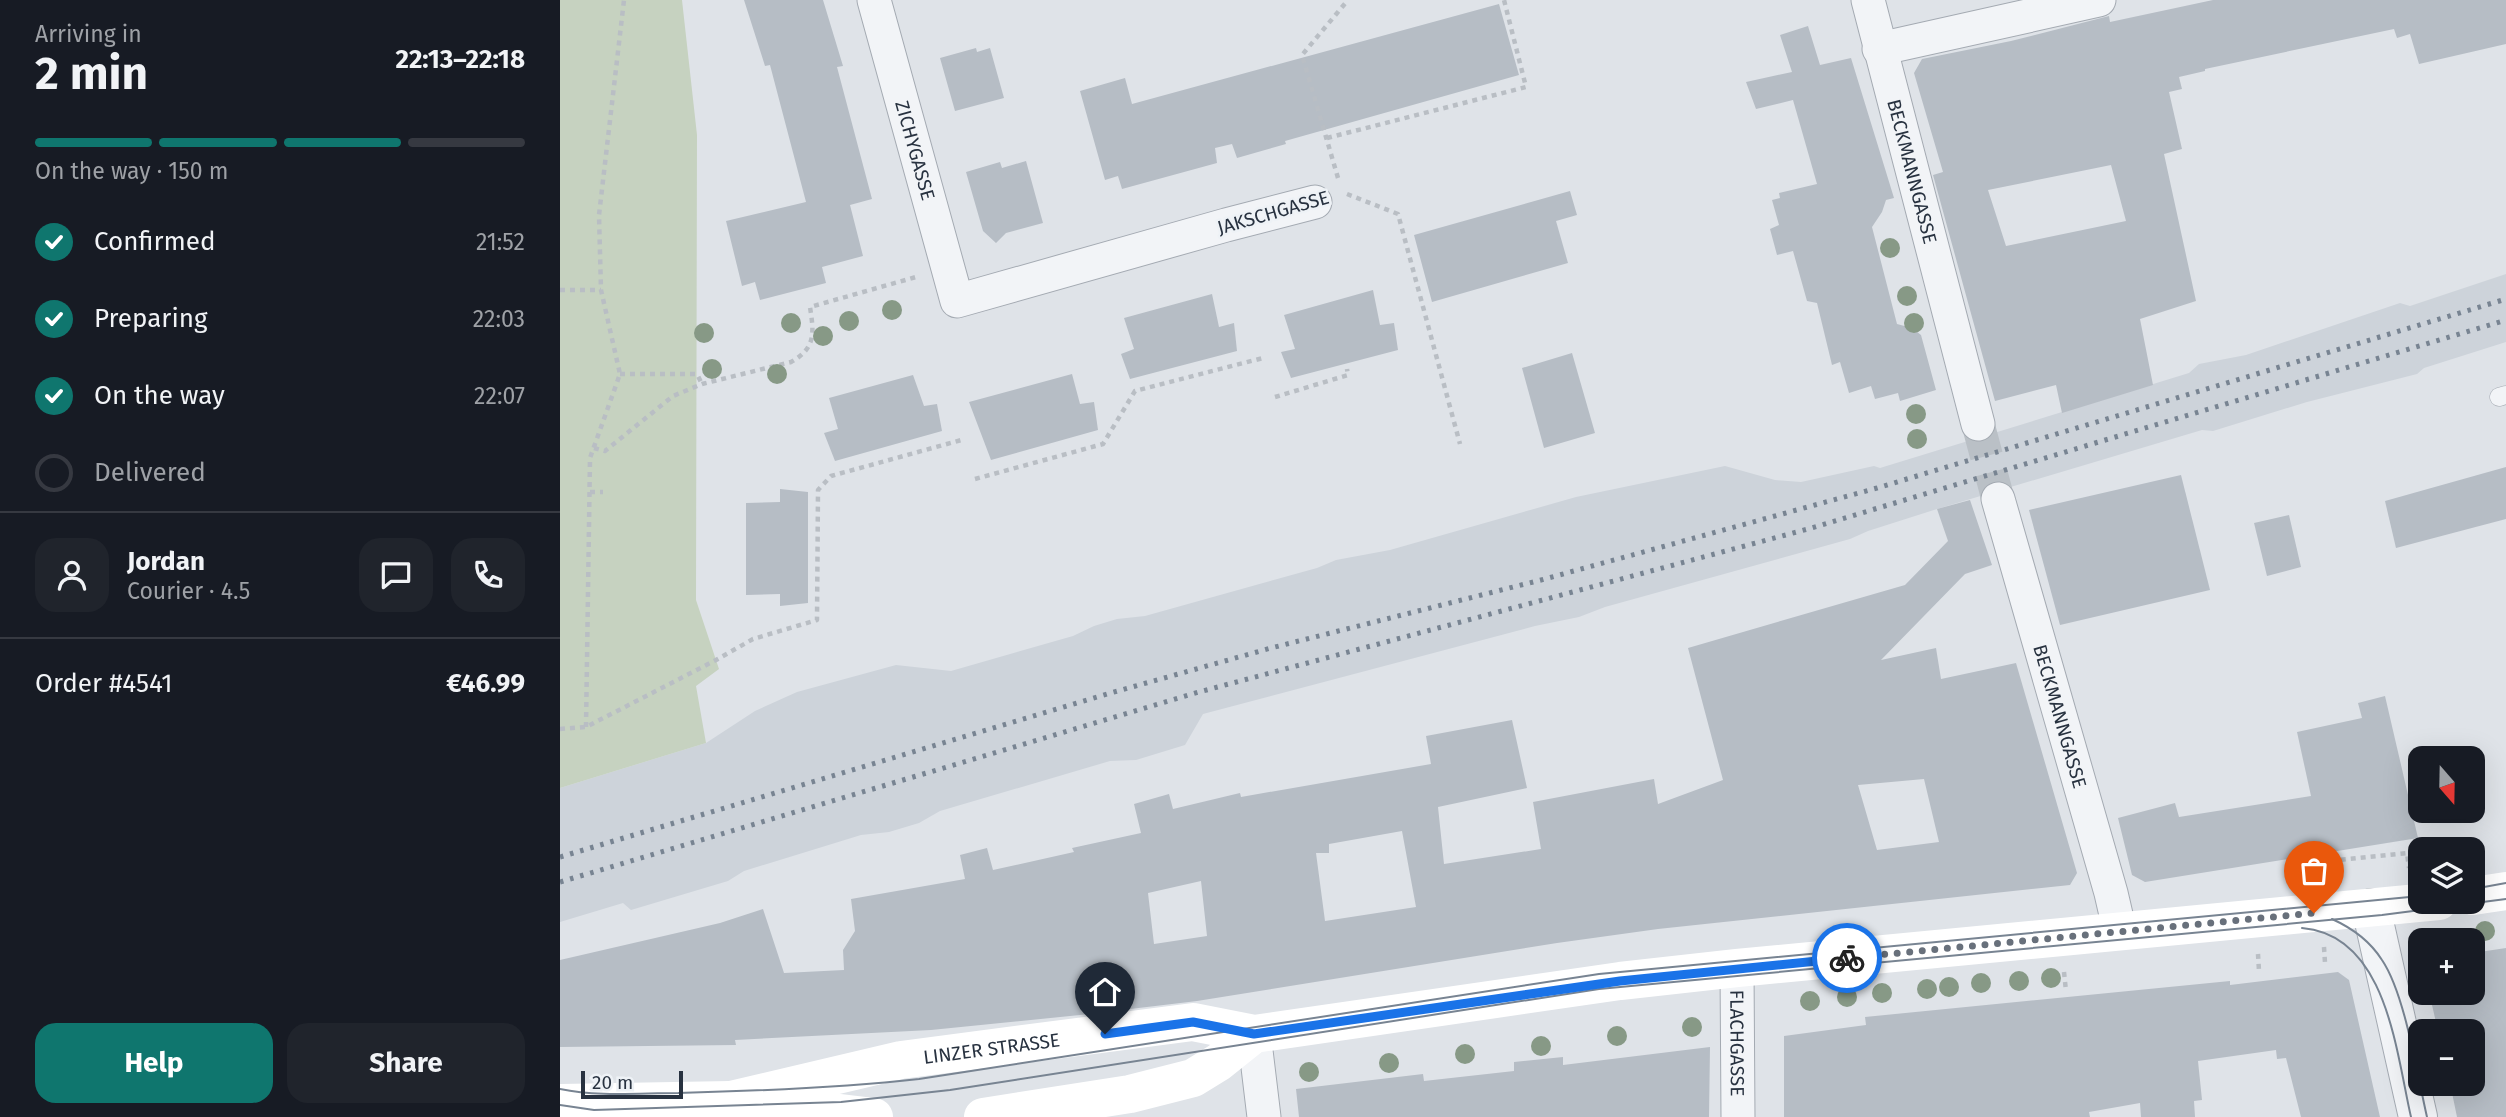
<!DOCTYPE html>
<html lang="en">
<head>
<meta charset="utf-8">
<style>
  :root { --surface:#171b24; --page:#20242c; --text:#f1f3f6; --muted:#9ea1a6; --line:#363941; --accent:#0f766e }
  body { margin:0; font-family:"Fira Sans",sans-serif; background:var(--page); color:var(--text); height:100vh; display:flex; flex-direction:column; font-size:26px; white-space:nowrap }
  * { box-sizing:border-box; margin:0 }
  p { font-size:23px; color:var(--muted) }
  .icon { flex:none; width:38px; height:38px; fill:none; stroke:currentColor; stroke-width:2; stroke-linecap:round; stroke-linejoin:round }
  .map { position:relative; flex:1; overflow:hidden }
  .panel { display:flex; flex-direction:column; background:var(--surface); width:560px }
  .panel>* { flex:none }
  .needle { width:46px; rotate:160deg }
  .controls { position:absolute; left:1848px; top:746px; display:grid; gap:14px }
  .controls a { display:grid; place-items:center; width:77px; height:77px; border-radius:14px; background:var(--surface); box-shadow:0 7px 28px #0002; font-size:35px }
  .scale { position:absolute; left:21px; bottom:18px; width:102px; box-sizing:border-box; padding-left:7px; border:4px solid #283240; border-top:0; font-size:19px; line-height:24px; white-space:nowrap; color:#283240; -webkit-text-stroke:5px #eef2f6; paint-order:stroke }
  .pin { position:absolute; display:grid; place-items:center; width:60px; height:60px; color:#fff; margin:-72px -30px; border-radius:50% 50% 50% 0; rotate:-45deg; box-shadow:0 0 7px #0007 }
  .pin .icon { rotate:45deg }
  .courier { position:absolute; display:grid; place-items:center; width:70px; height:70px; margin:-35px; border:5px solid #1a73e8; border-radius:50%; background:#fff; color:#222; box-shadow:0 2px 9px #0007 }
  .overview em { font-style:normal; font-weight:700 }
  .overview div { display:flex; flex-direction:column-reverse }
  .overview { display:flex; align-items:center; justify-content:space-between; height:119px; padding:0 35px }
  h1 { font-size:46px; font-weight:700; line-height:52px }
  .bar { display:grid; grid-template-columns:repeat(4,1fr); gap:10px 7px; align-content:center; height:84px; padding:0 35px }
  .bar i { height:9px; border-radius:5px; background:var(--line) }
  .bar .current { background:var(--accent) }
  .bar p { grid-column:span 4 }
  .line { display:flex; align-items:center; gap:18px; padding:0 35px; border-top:2px solid var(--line) }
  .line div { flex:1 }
  .round { display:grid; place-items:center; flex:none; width:74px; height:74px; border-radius:21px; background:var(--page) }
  ol { padding:0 35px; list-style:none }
  li { display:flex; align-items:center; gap:21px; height:77px }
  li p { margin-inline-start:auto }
  li .icon { padding:7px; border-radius:50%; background:var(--accent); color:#fff; stroke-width:4 }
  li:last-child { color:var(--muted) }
  li i { width:38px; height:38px; border:4px solid var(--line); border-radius:50% }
  .action { display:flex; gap:14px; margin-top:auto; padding:14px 35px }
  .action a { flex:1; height:80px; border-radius:21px; background:var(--accent); color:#fff; font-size:28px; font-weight:700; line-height:80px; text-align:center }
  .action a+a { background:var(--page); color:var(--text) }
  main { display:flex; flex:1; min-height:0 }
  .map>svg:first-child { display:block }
</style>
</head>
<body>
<main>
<section class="panel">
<div class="overview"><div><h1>2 min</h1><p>Arriving in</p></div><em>22:13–22:18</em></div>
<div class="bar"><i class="current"></i><i class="current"></i><i class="current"></i><i></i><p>On the way · 150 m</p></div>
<ol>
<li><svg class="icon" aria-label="check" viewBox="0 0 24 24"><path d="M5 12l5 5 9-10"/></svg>Confirmed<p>21:52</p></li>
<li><svg class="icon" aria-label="check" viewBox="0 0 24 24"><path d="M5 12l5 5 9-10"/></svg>Preparing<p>22:03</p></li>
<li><svg class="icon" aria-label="check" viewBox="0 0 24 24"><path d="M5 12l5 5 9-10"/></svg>On the way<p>22:07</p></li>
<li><i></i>Delivered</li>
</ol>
<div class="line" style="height:126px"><a class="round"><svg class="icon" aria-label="person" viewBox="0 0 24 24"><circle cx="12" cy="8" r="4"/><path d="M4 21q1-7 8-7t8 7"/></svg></a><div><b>Jordan</b><p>Courier · 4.5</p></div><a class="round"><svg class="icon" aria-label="chat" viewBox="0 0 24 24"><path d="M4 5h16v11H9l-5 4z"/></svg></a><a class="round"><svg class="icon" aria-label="phone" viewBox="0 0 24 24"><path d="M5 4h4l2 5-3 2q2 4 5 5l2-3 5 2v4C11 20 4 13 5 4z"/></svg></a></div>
<div class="line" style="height:91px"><div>Order #4541</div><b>€46.99</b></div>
<div class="action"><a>Help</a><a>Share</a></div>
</section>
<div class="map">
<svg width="1946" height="1117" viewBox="0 0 1946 1117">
  <rect width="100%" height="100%" fill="#dfe3e8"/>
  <polygon fill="#cdd3da" points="1946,274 1946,342 1864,368 1857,374 1747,402 1653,431 1642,430 1377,509 1308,531 1290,539 1045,607 1019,617 975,626 643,714 625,745 576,760 550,761 380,811 359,823 329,832 301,835 184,871 168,881 71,910 63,903 0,922 0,788 146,743 195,711 237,692 336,665 391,671 513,636 534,626 557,619 585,616 757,568 776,560 830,550 1016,497 1165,466 1215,480 1241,482 1314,466 1320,468 1629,373 1639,364 1686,355 1840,303 1850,306"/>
  <polygon fill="#c6d2c0" points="0,0 122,0 137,135 136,600 159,669 136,686 146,743 0,788"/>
  <g fill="#b6bdc5" fill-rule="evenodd">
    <polygon points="184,0 263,0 283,66 277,67 312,199 290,205 303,256 262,267 266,283 200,300 195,282 182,286 166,221 246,202 210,65 205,66"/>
    <path d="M1653,0H1946V44L1859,64L1850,34L1837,38L1834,29L1645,69V71L1619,77L1622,89L1609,92L1622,149L1604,154L1636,301L1580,319L1593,385L1502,413L1496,385L1435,401L1373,175L1383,172L1354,73L1362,59L1451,41L1549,16L1550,22ZM1551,165L1566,221L1446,246L1428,190Z"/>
    <polygon points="939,4 959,75 725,141 726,144 677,158 672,144 655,148 657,163 562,189 558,176 545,180 520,91 565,78 572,104"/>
    <polygon points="1248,26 1260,65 1291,58 1334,198 1326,200 1322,212 1312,227 1337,324 1352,328 1361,335 1376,390 1340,401 1338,393 1315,399 1311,386 1289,393 1280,362 1272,365 1257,303 1247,301 1233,251 1217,255 1210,229 1219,225 1212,200 1220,198 1219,193 1257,184 1233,100 1196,109 1186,82 1232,72 1220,35"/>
    <polygon points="416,48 417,52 430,48 444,98 395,111 380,58"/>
    <polygon points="466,161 483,223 446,233 436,243 423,231 406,172 440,162 442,168"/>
    <polygon points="1010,191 1017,215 996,221 1008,263 872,302 854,235"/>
    <polygon points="813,290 820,325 834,323 838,350 731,378 721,352 735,349 724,315"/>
    <polygon points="652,294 659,327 674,323 677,351 570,379 561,354 574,349 564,318"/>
    <polygon points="1012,353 1035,433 984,448 962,368"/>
    <polygon points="512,374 520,404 534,402 538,430 431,460 409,402"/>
    <polygon points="353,375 364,406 377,404 382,431 275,461 264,433 278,429 269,398"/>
    <polygon points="1946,467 1946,519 1836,548 1825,501"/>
    <polygon points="1621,475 1650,590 1500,625 1469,510"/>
    <polygon points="220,489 248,492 248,603 220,606 220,594 186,595 186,503 220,502"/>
    <path d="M1410,500L1432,565L1405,574L1321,660L1376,648L1381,679L1456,663L1517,873L1510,885L1098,929L997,943L637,1001L520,1015L371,1030L175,1040L176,1045L0,1047V960L160,923L203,909L224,973L284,970L283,950L295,931L291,899L405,879L400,855L427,848L433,870L514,852L512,848L581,833L574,804L609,794L613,809L680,793L681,797L871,764L866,736L952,720L967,788L878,807L884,864L981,849L973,802L1094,779L1098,804L1163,780L1128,648L1345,585L1388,541L1377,509ZM1364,779L1379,842L1317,850L1298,785ZM842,831L856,907L765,921L756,853H769V844ZM641,881L647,936L594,944L588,893Z"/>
    <polygon points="1729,515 1741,567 1707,576 1694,523"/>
    <polygon points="1825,696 1858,838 1585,882 1572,875 1558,818 1615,803 1619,817 1751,796 1737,732 1802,718 1798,703"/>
    <polygon points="1946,948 1946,1117 1897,1117 1890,1083 1913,1083 1913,1031 1878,1031 1869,992 1913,992 1913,953"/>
    <polygon points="1778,972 1789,980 1820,1117 1741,1117 1726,1058 1717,1059 1716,1050 1638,1061 1642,1100 1634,1101 1635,1117 1581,1117 1580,1103 1529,1112 1530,1117 1224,1117 1224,1036 1306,1025 1305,1017 1670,981 1670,985"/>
    <polygon points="1150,1047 1149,1117 739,1117 736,1089 863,1074 864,1081 954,1071 954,1062 1003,1057 1003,1065"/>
  </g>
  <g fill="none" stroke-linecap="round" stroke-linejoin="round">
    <polyline stroke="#bac0c6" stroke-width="33" stroke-dasharray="33 17" stroke-linecap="butt" points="1418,424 1438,499"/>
    <g stroke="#a4aab2" stroke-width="19">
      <polyline id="service" points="1939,397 1946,395"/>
    </g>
    <g stroke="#a4aab2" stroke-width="35">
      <g id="minor">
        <path id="s1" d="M314,0L397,301L666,225L755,202"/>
        <path id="s2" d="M1308,0L1418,424"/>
        <polyline points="1319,49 1539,0"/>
        <path id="s3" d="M1438,499L1551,893L1560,932"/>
        <path id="s4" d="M1177,968L1178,1117"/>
        <polyline points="694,1034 704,1117"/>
      </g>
    </g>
    <g stroke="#a4aab2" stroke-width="40">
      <polyline id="tertiary" points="1811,908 1858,1117"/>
    </g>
    <g stroke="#b9bec4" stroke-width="4.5" stroke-dasharray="5 5" stroke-linecap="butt">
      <polyline points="767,138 966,87 944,0"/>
      <polyline points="778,178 742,55 788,0"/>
      <polyline points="787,194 838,214 900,444"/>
      <polyline points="0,290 41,290"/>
      <polyline points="60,374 137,374 142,384"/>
      <polyline points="715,397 788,375 787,369"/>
      <path d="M34,448L45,451L113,396L142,384L231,362C256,348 254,333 250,307L356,277"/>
      <polyline points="415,479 543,444 575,391 703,358"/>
      <polyline points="30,492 43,492"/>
      <polyline points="26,727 30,458 60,374 41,290 39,215 64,0"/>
      <polyline points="0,729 26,727 156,660 193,639 257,620 258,490 271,476 405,439"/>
      <polyline points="1848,864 1860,862"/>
      <polyline points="1760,879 1758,862 1847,853 1849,868"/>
      <polyline points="1764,947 1765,963"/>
      <polyline points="1698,954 1699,971"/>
      <polyline points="1504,972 1506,991"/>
    </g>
    <use href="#service" stroke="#f2f4f7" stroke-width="18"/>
    <use href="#minor" stroke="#f2f4f7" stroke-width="33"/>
    <use href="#tertiary" stroke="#f2f4f7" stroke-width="38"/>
    <g stroke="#fff" stroke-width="38">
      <polyline points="1913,896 1946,891"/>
      <path id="s5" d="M171,1100L341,1060L633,1022L694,1034L1060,981L1177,968L1879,901"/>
      <polyline points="0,1103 171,1100 314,1117"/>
      <polyline points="423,1117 570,1094 633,1078 659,1062 694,1034"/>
    </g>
    <g stroke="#788492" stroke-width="2">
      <polyline points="1913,889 1946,883"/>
      <path d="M1772,919C1792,928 1810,941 1822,960C1845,994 1857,1074 1867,1117"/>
      <path d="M1742,928C1827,935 1836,1052 1851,1117"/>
      <path d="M0,1089C38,1097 79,1093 118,1093C199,1091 278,1088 359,1079L1039,974L1860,896"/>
      <polyline points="0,1105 34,1110 281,1102 390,1090 1039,989 1822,915 1946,899"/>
    </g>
    <g stroke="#788492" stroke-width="5" stroke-dasharray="3.5 7" stroke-linecap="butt">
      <polyline points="0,857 547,694 711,648 981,580 1317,488 1946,299"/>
      <polyline points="0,882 639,692 1248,529 1946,320"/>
    </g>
  </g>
  <g fill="#879986">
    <circle cx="1330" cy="248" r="10"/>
    <circle cx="1347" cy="296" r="10"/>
    <circle cx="332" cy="310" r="10"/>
    <circle cx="289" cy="321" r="10"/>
    <circle cx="231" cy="323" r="10"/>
    <circle cx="1354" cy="323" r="10"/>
    <circle cx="144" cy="333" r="10"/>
    <circle cx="263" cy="336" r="10"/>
    <circle cx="152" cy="369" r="10"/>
    <circle cx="217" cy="374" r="10"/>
    <circle cx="1356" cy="414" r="10"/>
    <circle cx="1357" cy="439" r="10"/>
    <circle cx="1925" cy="931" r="10"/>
    <circle cx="1491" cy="978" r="10"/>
    <circle cx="1459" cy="981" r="10"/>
    <circle cx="1421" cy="983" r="10"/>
    <circle cx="1389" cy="987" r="10"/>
    <circle cx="1367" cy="989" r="10"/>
    <circle cx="1322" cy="993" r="10"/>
    <circle cx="1287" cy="997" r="10"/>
    <circle cx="1250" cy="1001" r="10"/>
    <circle cx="1132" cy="1027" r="10"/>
    <circle cx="1057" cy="1036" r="10"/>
    <circle cx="981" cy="1046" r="10"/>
    <circle cx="905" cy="1054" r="10"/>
    <circle cx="829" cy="1063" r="10"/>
    <circle cx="749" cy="1072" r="10"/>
  </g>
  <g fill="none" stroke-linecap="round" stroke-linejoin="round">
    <polyline stroke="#68707b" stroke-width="7" stroke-dasharray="0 12.6" points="1287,958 1754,913"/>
    <polyline stroke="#1a73e8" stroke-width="9" points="545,1034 633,1022 694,1034 1060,981 1287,958"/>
  </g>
  <g text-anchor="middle" stroke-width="5" stroke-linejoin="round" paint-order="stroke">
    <g font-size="19" fill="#283240" stroke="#eef2f6">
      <text dy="7" stroke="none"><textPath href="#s1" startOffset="156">ZICHYGASSE</textPath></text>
      <text dy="7" stroke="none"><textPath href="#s2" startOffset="177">BECKMANNGASSE</textPath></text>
      <text transform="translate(713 212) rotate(-16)" y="7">JAKSCHGASSE</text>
      <text dy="7" stroke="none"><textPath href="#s3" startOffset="226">BECKMANNGASSE</textPath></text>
      <text dy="7" stroke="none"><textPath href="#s4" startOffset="75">FLACHGASSE</textPath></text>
      <text dy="7" stroke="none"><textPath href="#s5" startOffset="266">LINZER STRASSE</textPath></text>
    </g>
  </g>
</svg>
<div class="controls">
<a><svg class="needle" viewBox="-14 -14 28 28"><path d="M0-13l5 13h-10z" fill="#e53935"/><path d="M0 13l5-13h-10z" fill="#9ea1a6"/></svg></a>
<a><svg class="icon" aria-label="layers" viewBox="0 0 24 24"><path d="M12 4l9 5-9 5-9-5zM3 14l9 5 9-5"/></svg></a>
<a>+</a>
<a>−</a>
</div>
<div class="scale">20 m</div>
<div class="pin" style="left:1754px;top:913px;background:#ea580c"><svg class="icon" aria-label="bag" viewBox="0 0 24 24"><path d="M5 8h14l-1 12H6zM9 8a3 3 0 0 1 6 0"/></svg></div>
<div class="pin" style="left:545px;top:1034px;background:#1f2937"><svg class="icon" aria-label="home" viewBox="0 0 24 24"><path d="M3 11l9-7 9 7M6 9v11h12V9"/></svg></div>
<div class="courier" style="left:1287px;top:958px"><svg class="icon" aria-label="bike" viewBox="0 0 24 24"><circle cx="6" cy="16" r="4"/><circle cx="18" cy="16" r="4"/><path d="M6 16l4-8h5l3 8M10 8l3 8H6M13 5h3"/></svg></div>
</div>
</main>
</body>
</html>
